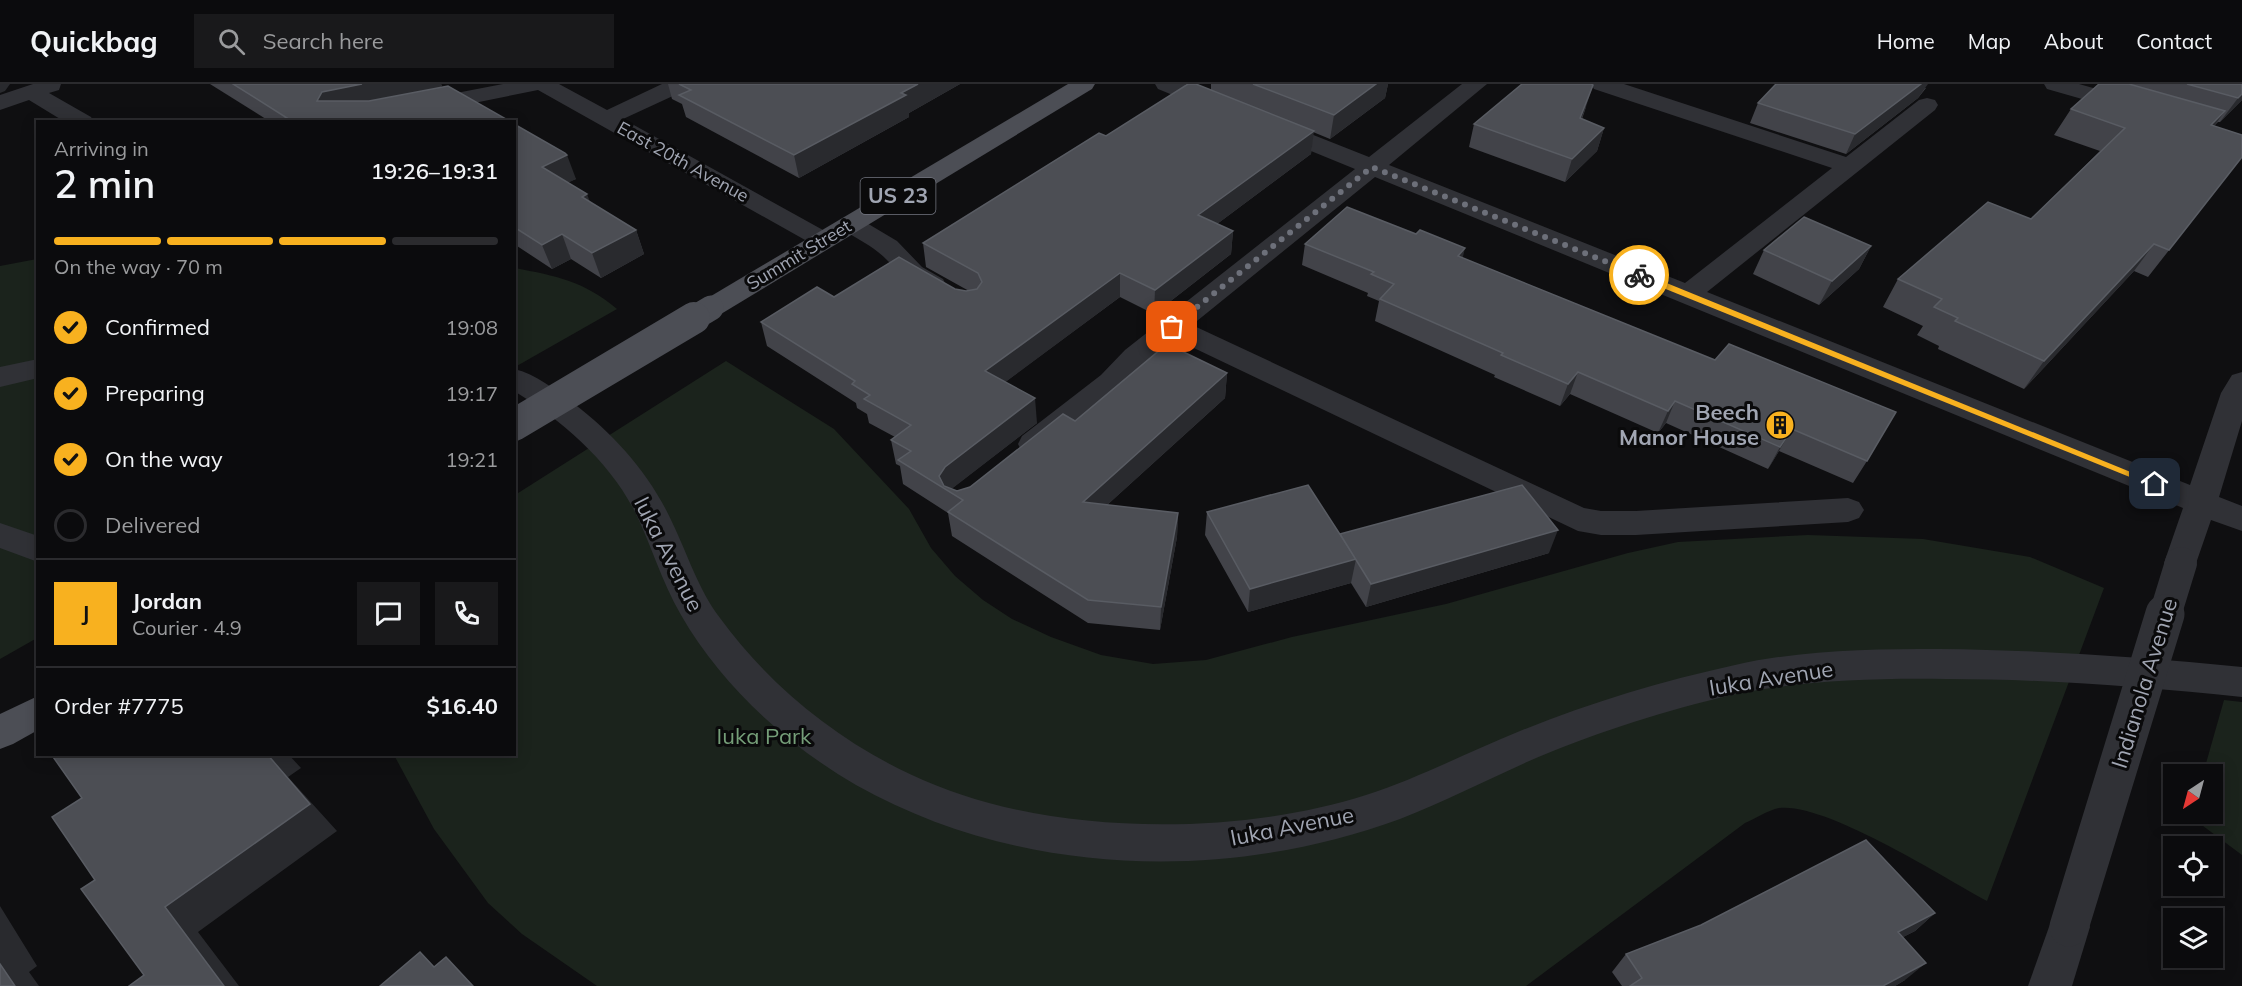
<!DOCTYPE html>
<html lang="en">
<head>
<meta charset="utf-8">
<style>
  :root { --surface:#0b0b0d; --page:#19191b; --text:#f1f3f6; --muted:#9a9b9d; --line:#2b2b2e; --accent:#f8b11f }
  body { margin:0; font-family:Mulish,sans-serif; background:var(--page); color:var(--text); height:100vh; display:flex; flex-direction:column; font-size:22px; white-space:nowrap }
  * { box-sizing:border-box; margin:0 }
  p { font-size:20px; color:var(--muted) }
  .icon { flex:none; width:33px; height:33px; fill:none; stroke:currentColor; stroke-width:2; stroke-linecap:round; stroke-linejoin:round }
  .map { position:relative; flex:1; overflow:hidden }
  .details { position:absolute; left:36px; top:36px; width:480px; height:636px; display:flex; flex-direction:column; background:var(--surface); border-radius:0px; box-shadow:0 3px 15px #0003,0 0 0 2px var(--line) }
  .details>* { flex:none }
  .needle { width:39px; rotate:216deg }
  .controls { position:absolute; left:2163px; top:680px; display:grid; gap:12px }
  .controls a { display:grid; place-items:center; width:60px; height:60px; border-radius:0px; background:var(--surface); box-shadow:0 3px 15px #0003,0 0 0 2px var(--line); font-size:30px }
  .pin { position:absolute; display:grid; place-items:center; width:51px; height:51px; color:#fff; margin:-26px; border-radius:12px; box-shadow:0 3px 9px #0006 }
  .courier { position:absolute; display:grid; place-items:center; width:60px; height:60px; margin:-30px; border:4px solid #f8b11f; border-radius:50%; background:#fff; color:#222; box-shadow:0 2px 8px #0007 }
  .summary em { font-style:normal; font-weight:600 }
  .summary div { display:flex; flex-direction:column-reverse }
  .summary { display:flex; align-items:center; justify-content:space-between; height:102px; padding:0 18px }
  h1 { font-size:39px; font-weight:600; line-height:45px }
  .bar { display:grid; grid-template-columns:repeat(4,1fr); gap:9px 6px; align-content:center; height:72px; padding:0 18px }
  .bar i { height:8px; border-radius:4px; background:var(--line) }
  .bar .active { background:var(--accent) }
  .bar p { grid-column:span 4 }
  .line { display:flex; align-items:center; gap:15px; padding:0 18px; border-top:2px solid var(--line) }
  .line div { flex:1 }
  .round { display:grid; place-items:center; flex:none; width:63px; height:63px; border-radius:0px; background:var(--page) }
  ol { padding:0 18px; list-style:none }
  li { display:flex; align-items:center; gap:18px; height:66px }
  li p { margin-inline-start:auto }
  li .icon { padding:6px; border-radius:50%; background:var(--accent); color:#111; stroke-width:4 }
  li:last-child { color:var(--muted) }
  li i { width:33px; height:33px; border:3px solid var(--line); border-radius:50% }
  header { display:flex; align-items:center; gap:36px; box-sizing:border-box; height:84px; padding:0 30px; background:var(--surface); border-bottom:2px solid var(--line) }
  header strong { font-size:28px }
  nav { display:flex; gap:33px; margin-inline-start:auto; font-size:21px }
  .search { width:420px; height:54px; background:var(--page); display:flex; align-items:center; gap:15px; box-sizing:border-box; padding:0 21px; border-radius:0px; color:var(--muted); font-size:22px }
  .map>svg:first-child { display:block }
</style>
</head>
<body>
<header>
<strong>Quickbag</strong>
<div class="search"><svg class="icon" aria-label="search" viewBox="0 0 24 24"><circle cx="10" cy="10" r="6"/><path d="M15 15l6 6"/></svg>Search here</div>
<nav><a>Home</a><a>Map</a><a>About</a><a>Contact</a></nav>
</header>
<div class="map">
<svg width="2242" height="902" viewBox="0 0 2242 902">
  <rect width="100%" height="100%" fill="#0f0f11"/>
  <g fill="#1b231c">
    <polygon points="37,175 37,554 0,575 0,182"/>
    <path d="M515,184C556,192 584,197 617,225L515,283Z"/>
    <path d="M726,277L834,345L909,425L931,464L955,492L983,516L1012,535L1051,553L1101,571L1153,580L1206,576L1292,553L1446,520L1628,469L1678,458L1808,451L1923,455L2030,473L2104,504L1987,817C1943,793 1825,718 1779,724C1768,726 1755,735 1745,739L1526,902H597L522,850L488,819L434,745L394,671L514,670L515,411Z"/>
    <polygon points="2224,616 2242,618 2242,771 2191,733 2192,729 2212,729 2212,690 2203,690"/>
  </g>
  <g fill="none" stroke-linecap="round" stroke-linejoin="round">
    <g fill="#303136" fill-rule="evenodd">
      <polygon points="33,0 61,0 59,6 49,9 91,33 94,38 65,38 29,16 0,26 0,11"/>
      <polygon points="503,0 559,0 607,26 662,0 691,0 688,5 623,35 832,151 836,156 832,161 823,164 814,161 538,6 380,38 331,38 334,33 342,31"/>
      <polygon points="1155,0 1185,0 1228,17 1231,22 1228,27 1220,29 1212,27 1158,5"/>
      <polygon points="1462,0 1487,0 1389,81 1685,199 1832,84 1594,5 1591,0 1624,0 1846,73 1919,16 1927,14 1935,16 1938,21 1935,26 1707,208 2190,401 2221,309 2232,291 2242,288 2242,337 2219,413 2242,422 2242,447 2211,436 2193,488 2181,492 2169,488 2164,479 2183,424 1375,93 1192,241 1584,424 1601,427 1636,427 1848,414 1859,418 1864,426 1859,434 1848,438 1636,451 1601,451 1578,447 1175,255 1145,280 1121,305 1044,368 1033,371 1022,368 1018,360 1022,352 1101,291 1125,266 1355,85 1262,47 1258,42 1262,37 1270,35 1278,37 1369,73"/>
      <polygon points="2044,0 2079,0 2139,17 2142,22 2139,27 2131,29 2047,5"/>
      <path d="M851,132L860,135L897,157L922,183L943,195L946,201L943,207C913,214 898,183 878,168C867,159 854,153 842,145L838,140L842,135Z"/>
      <polygon points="38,275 38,294 0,303 0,283"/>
      <path d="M514,285C536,290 555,306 573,319C615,351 650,390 672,438C688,471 698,505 720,534C785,623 883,691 989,719C1103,750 1254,747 1366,711C1419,694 1468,668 1520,647C1589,619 1662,597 1735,581C1801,566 1871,565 1939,565C2041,566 2141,573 2242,583V613C2144,603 2046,595 1947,595C1878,594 1809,596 1741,609C1681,622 1610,644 1553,667C1501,688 1452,715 1400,735C1226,799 1019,793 856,701C787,661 721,601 681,531C661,497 651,459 633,424C607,375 561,336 514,307Z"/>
      <polygon points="0,439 38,452 38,478 0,464"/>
      <polygon points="2069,823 2084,829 2090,843 2072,902 2028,902 2054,829"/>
    </g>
    <g fill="#4c4e55" fill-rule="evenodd">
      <polygon points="1068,0 1095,0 1092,5 721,230 711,233 701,230 697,224 701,218"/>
      <polygon points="38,612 38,646 13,660 0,665 0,630"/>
    </g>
    <polyline stroke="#303136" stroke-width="32" points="2165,531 2181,479"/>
    <polyline stroke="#303136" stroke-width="39" points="2069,843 2165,530"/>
    <polyline stroke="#4c4e55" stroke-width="25" points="691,236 711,224"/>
    <polyline stroke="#4c4e55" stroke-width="32" points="514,341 694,234"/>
  </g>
  <g fill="#424349">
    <polygon points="210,0 441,0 442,2 437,4 269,37"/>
    <polygon points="668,0 960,0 909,29 909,33 799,94 686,33 682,20 672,15"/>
    <polygon points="1211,0 1388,0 1385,14 1330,55 1313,48 1311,70 1217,140 1233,147 1231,170 1154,230 1120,213 1005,298 1037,339 951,405 957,407 970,403 1075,337 1227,289 1225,314 1107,421 1178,429 1177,453 1160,546 1088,539 952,452 948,429 903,400 900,382 896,380 891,356 895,353 869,339 867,330 857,324 856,319 767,262 761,238 834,213 955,205 966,207 969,207 926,183 923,159 1106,52 1211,6"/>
    <polygon points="2099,0 2242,0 2242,16 2220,38 2218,38 2214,42 2242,73 2148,193 2134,187 2024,305 1938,265 1939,262 1917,251 1923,242 1883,223 1898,195 2031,135 2100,67 2054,51 2071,25"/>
    <polygon points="1926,4 1918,14 1846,70 1750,39 1758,19"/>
    <polygon points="1586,23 1582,35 1604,44 1597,67 1565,98 1469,63 1474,40"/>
    <polygon points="514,40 576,95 568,98 590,118 636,146 644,170 601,194 571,175 552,185 514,160"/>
    <polygon points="1305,160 1463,174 1867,377 1853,399 1779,367 1768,385 1666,339 1658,349 1570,310 1560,322 1494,293 1495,291 1375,237 1379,217 1367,212 1368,209 1302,181"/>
    <polygon points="1871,162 1859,185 1819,221 1753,190 1764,166"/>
    <polygon points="1207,428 1340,450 1549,469 1366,523 1351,499 1248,528 1205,451"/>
    <polygon points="1935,829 1915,847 1903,853 1905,896 1895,902 1622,902 1612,888 1626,870"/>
  </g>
  <g fill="#292a2e">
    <polygon points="0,0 10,0 5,7 0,9"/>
    <polygon points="362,0 441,0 442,2 432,6 331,38 317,17 322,8"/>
    <polygon points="918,0 960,0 909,29 909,33 799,94 794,71"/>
    <polygon points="1376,0 1388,0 1385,14 1330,55 1334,31"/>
    <polygon points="1921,0 1928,0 1918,14 1846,70 1855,50"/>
    <polygon points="1593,1 1586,23 1573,56 1580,34"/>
    <polygon points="2242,10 2242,16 2220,38 2238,14"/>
    <polygon points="2225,27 2206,53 2211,41"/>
    <polygon points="1604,44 1597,67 1565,98 1572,75"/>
    <polygon points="1314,47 1311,70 1197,155 1198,131"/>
    <polygon points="567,71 576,95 551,107 542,83"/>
    <polygon points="587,110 596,134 582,113"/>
    <polygon points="636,146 644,170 601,194 592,169"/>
    <polygon points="1233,147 1231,170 1154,230 1155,206"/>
    <polygon points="562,150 571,175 552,185 542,161"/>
    <polygon points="2154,160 2134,187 2024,305 2044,277"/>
    <polygon points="1871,162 1859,185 1819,221 1832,197"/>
    <polygon points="1465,164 1460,186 1458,172"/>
    <polygon points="1120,189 1120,213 988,311 985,287"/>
    <polygon points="1578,288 1570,310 1560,322 1568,300"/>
    <polygon points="1227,289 1225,314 1084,442 1083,418"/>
    <polygon points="1035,314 1037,339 949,407 941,403 939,392 945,383"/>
    <polygon points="1675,317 1666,339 1658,349 1668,327"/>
    <polygon points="1792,345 1779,367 1768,385 1780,363"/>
    <polygon points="1178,429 1177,453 1160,546 1161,523"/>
    <polygon points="1558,446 1549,469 1366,523 1371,500"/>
    <polygon points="1356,475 1351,499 1248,528 1250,505"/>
    <polygon points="267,670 288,670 301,684 288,693 337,747 198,848 239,902 224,902 165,823"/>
    <polygon points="0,822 37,882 29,888 39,902 15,902 0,880"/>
    <polygon points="1935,829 1915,847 1878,866 1898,848"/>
    <polygon points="1926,879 1905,896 1895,902 1883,902"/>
  </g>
  <g fill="#4c4e54" stroke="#595c63" stroke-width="1.5">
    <polygon points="233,0 362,0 322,8 317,17 369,17 448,2 511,38 268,38 287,34"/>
    <polygon points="679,0 918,0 901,9 906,11 794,71 679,11 691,6"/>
    <polygon points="1188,0 1196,0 1314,47 1198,131 1233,147 1155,206 1120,189 985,287 1035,314 945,383 939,392 944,402 957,407 970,403 1063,330 1075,337 1167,260 1227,289 1083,418 1178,429 1161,523 1088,516 948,428 963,416 898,376 911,367 891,356 911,341 864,315 870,311 852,300 855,297 761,238 817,203 834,213 899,173 955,205 966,207 977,205 982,198 978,189 923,159 1099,49 1106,52"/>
    <polygon points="1253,0 1376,0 1334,31"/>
    <polygon points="1522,0 1591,0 1593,1 1580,34 1604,44 1572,75 1474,40"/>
    <polygon points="1776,0 1921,0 1855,50 1758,19"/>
    <polygon points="2099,0 2129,0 2225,27 2211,41 2242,51 2242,73 2169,166 2154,160 2044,277 1955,237 1958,234 1934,223 1942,215 1898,195 1988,118 2031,135 2125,44 2071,25"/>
    <polygon points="2187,0 2242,0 2242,10 2238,14"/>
    <polygon points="514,40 565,69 567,71 542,83 587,110 582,113 636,146 592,169 562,150 542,161 514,143"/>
    <polygon points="1347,123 1416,150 1420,146 1465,164 1458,172 1715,276 1729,260 1896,328 1867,377 1792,345 1780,363 1675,317 1668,327 1578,288 1568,300 1501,271 1503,269 1380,215 1394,200 1371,190 1374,188 1305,160"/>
    <polygon points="1804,133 1871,162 1832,197 1764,166"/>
    <polygon points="1308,401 1356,475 1250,505 1207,428"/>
    <polygon points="1522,401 1558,446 1371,500 1340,450"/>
    <polygon points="51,670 267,670 310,720 165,823 224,902 129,902 144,891 81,805 95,796 52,733 82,714"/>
    <polygon points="1866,756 1935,829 1898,848 1926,879 1883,902 1630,902 1642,894 1626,870 1701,841"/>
    <polygon points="420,868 434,883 446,873 473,902 380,902"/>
    <polygon points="0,880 15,902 0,902"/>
  </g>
  <polygon fill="#f8b11f" points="1636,189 1642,189 2160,400 2155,403 2152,402 1636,193"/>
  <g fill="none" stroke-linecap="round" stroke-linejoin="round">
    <polyline stroke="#6d707a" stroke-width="6" stroke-dasharray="0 10.8" points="1172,243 1372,83 1639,191"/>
  </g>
  <defs>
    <g id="building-disc" transform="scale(1.5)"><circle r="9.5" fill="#f8b11f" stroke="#0a0a0b"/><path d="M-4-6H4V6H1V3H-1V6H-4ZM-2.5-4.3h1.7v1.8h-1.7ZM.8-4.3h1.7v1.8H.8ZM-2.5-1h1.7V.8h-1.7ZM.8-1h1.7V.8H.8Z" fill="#111"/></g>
  </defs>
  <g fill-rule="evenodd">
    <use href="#building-disc" x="1780" y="341"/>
  </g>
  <g text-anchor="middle" stroke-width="6" stroke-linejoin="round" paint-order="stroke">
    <g font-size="18" fill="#a0a5b2" stroke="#0a0a0b">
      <text transform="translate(683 78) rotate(29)" y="6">East 20th Avenue</text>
      <text transform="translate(799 171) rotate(-31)" y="6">Summit Street</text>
    </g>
    <rect fill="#0a0a0b" stroke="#737680" stroke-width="1.5" x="860.5" y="94" width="75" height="36" rx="4.5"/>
    <g font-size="21" font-weight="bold" fill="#a0a5b2">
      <text x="898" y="119">US 23</text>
    </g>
    <g font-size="22" font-weight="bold" fill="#a0a5b2" stroke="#0a0a0b" text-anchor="end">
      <text x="1759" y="336">Beech<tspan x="1759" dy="25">Manor House</tspan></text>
    </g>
    <g font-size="22" fill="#a0a5b2" stroke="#0a0a0b">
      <text transform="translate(669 470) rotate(63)" y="8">Iuka Avenue</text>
      <text transform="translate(1771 594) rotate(-9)" y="8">Iuka Avenue</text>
      <text transform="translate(2144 599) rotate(-73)" y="8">Indianola Avenue</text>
      <text transform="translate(1292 742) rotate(-11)" y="8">Iuka Avenue</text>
    </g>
    <g font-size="22" fill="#759e78" stroke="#0a0a0b">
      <text x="764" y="660">Iuka Park</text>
    </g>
  </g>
</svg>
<div class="controls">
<a><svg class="needle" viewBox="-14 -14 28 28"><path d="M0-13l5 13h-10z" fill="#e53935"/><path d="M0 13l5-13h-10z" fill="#9a9b9d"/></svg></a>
<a><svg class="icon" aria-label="locate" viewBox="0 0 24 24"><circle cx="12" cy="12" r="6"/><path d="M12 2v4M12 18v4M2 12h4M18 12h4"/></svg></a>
<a><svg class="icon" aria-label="layers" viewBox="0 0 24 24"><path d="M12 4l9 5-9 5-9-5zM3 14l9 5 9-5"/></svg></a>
</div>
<div class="pin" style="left:1172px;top:243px;background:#ea580c"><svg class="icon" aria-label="bag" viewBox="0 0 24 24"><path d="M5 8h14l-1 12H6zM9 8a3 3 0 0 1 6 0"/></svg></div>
<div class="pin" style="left:2155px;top:400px;background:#1f2937"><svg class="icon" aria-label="home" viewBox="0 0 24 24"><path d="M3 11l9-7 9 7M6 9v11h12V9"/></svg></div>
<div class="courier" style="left:1639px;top:191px"><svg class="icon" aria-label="bike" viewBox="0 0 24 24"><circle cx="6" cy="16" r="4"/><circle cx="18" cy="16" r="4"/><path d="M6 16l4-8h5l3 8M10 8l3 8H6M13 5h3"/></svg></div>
<section class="details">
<div class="summary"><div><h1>2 min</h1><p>Arriving in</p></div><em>19:26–19:31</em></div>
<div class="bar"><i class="active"></i><i class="active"></i><i class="active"></i><i></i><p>On the way · 70 m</p></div>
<ol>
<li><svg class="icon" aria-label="check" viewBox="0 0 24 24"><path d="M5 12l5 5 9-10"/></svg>Confirmed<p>19:08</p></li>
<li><svg class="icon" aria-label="check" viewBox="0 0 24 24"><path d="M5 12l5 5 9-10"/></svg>Preparing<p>19:17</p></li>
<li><svg class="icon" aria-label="check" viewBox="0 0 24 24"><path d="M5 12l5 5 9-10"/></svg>On the way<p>19:21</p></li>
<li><i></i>Delivered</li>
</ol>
<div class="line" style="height:108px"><b class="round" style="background:var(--accent);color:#111">J</b><div><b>Jordan</b><p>Courier · 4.9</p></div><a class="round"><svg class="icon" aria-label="chat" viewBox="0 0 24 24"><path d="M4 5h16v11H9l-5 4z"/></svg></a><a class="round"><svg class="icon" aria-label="phone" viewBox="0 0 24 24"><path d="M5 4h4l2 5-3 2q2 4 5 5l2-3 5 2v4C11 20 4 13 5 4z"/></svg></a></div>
<div class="line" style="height:78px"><div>Order #7775</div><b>$16.40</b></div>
</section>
</div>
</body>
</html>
